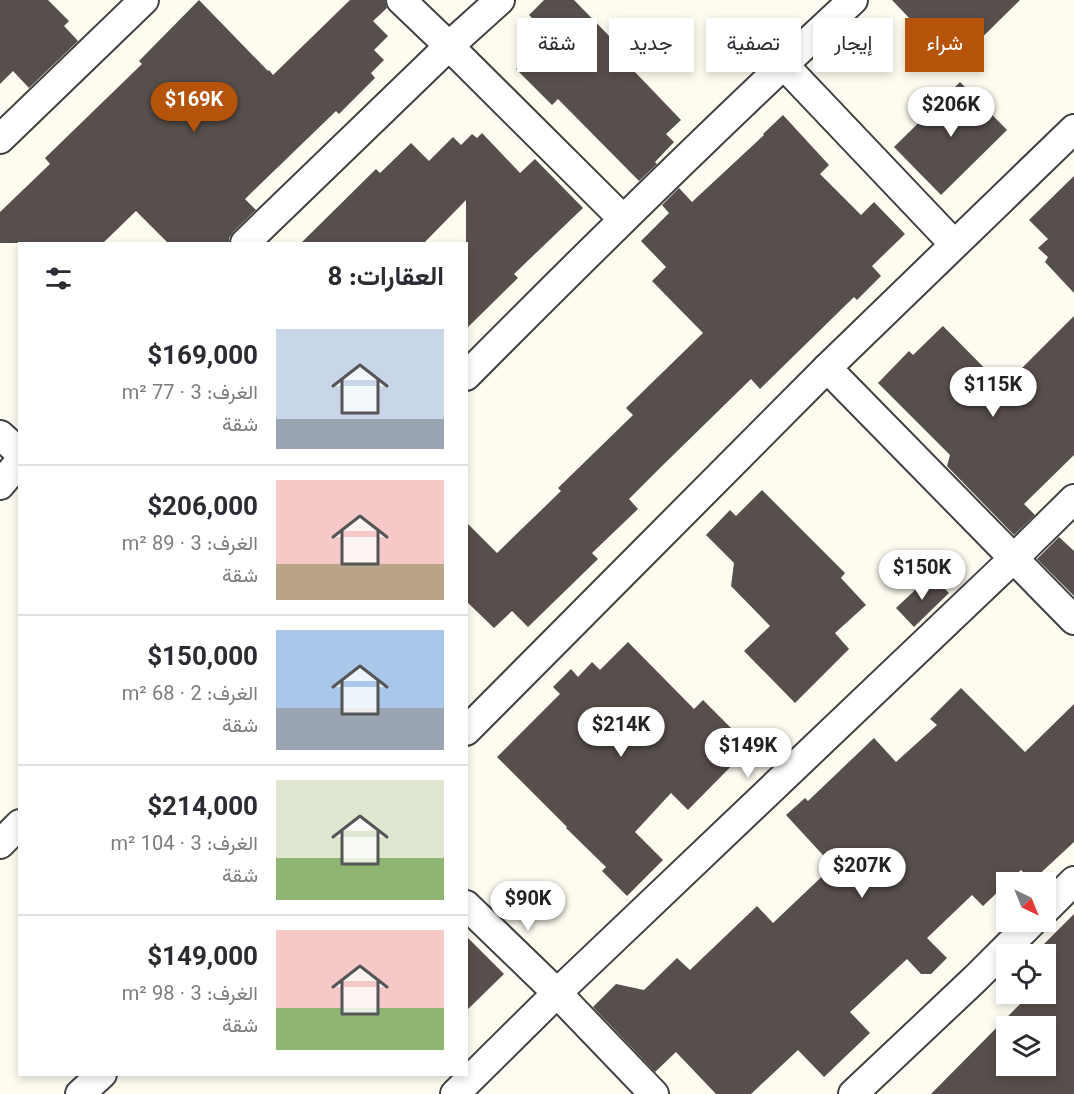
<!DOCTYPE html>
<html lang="ar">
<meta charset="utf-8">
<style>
body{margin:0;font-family:Georgia,Vazirmatn,serif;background:#f2f2f3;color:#2b2b33;direction:rtl;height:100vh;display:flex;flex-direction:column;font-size:22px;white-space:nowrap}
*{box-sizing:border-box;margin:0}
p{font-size:20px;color:#7c7c81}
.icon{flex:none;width:33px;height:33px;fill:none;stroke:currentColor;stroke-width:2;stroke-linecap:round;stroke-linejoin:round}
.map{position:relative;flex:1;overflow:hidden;direction:ltr}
.drawer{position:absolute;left:18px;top:242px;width:450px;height:834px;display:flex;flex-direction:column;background:#fff;border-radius:0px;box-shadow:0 3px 9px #0003;direction:rtl}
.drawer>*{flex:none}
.hud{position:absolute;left:486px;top:18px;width:498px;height:54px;direction:rtl;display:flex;gap:12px}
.needle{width:39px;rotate:137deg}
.controls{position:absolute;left:996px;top:872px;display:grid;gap:12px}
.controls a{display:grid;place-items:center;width:60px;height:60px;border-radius:0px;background:#fff;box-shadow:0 3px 9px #0003;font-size:30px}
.price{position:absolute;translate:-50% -51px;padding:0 14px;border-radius:21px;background:#fff;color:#222;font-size:20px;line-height:39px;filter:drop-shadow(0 2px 3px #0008)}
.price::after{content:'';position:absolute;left:50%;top:36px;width:18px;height:14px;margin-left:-9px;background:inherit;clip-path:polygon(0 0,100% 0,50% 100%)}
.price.active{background:#b45309;color:#fff}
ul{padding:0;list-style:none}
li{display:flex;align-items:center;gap:18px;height:150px;padding:0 24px}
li+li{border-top:2px solid #e1e1e2}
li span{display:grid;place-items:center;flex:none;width:168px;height:120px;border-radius:0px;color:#555}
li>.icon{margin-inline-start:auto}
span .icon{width:72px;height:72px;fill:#fffc;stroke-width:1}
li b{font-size:26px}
h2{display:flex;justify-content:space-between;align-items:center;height:72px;padding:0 24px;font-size:26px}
.tag{padding:0 21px;border-radius:0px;background:#fff;box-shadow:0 3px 9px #0003;font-size:21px;line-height:54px}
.tag.active{background:#b45309;color:#fff}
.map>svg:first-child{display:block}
.building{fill:#574f4b;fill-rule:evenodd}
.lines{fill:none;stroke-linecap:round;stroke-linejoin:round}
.minor-casing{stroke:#414141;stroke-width:32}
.minor{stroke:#fff;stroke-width:28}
</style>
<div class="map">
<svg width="1074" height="1094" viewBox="0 0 1074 1094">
<rect width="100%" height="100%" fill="#fefbf0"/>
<g class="building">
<path d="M0,0H48L69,21L64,26L78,41L29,88L13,71L0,84Z"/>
<path d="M199,0L268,71L269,70L273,75L350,0H385L387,8L373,21L388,36L374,50L384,60L371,73L375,78L339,114L336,111L245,199L256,210L234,231L229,238V243H168L136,211L103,243H0V212L50,164L45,158L142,64L139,61Z"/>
<path d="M544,0H574L616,43L611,47L681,120L666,134L674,142L655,162L657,164L639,181L558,99L552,105L516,69L532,53L522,42L539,25L529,15Z"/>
<path d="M892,0H1020L954,65Z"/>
<path d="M960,82L1007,130L941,195L894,147Z"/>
<path d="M783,115L829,165L820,174L861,215L874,202L905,234L872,266L881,276L857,300L854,297L760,389L751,379L662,466L629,499L638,509L592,553L598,559L528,627L512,611L494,628L466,601V522L497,553L561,491L558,488L633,415L626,408L703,333L652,281L666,267L641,241L669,213L662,205L679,188L692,202L764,135L763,134Z"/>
<path d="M482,133L520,173L535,159L583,208L514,274L518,278L466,329V200L424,243H301L376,169L380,173L411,143L429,161L453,137L461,145L472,134L477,138Z"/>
<path d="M1074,176V293L1045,262L1048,257L1038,248L1048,239L1029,220Z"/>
<path d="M1074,316V455L1024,504L1035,515L1014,535L947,466L950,455L878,383L909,351L913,355L943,326L1003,387Z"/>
<path d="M762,490L845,573L841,578L866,605L835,633L849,649L795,703L744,651L770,626L731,586L734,563L706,535L730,510L736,516Z"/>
<path d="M1059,537L1074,551V596L1037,559Z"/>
<path d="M931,575L949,593L914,627L896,608Z"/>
<path d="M628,642L694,709L703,700L750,747L688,810L671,793L635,832L663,860L627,896L602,871L606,867L566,828L567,827L497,757L560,694L553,687L571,669L578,677L592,662L600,670Z"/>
<path d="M961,688L1025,752L1074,704V842L1032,881L1021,870L983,906L972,895L927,938L947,958L931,974H921L907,959L850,1012L870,1033L824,1077L798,1050L751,1094H716L676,1052L655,1072L593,1007L616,984L644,990L677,958L690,970L757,906L773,923L833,866L786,815L805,798L808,801L874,738L896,762L937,725L930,719Z"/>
<path d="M1074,914V1094H931L1022,1002L1013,993H1046V954H1034ZM1006,1026H1046V1065H1006Z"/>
<path d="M466,936L504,974L466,1011Z"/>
</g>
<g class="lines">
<g class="minor-casing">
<g id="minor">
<path d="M401,0L449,46L623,219"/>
<path d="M783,64L954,244"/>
<path d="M0,139L144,0"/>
<path d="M245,243L449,46L500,0"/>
<path d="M827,368L1074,620"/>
<path d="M466,376C593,248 721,122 853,0"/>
<path d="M0,435L20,453"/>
<path d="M0,485L20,461"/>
<path d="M466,731L827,368L1074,129"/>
<path d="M0,844L20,824"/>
<path d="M466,905L557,993L654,1094"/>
<path d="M1046,909L1074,881"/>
<path d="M80,1094L102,1074"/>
<path d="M455,1094L557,993L1013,559L1074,499"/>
<path d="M853,1094L976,978L1033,921"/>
</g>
</g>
<use href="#minor" class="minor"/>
</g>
</svg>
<div class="controls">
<a><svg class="needle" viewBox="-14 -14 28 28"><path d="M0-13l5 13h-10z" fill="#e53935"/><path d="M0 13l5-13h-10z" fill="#7c7c81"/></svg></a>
<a><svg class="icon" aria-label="locate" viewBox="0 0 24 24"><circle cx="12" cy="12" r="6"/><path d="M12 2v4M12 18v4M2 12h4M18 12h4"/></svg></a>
<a><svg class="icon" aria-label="layers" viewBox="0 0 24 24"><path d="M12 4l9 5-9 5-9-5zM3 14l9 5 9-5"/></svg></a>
</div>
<b class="price active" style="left:194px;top:133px">$169K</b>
<b class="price" style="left:951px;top:138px">$206K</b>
<b class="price" style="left:993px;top:418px">$115K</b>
<b class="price" style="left:922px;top:601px">$150K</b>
<b class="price" style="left:621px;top:758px">$214K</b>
<b class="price" style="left:748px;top:779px">$149K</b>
<b class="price" style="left:862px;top:899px">$207K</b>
<b class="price" style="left:528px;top:932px">$90K</b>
<div class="hud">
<a class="tag active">شراء</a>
<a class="tag">إيجار</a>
<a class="tag">تصفية</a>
<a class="tag">جديد</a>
<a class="tag">شقة</a>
</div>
<section class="drawer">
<h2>العقارات: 8<svg class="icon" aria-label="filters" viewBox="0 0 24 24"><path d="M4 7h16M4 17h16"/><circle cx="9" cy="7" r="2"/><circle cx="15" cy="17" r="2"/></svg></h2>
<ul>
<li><span style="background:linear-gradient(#c9d6e8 75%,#9aa5b1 0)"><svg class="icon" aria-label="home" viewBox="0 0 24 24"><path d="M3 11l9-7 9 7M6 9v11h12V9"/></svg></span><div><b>$169,000</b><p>الغرف: 3 · 77 m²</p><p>شقة</p></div></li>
<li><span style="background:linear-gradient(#f6c9c9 70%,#b9a48a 0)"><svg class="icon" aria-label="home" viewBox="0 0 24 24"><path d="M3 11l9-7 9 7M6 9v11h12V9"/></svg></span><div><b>$206,000</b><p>الغرف: 3 · 89 m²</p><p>شقة</p></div></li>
<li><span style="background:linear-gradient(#a9c7e8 65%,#9aa5b1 0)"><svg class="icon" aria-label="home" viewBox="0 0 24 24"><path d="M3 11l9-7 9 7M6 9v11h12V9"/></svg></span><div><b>$150,000</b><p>الغرف: 2 · 68 m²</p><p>شقة</p></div></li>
<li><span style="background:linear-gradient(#dfe7d0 65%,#8fb573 0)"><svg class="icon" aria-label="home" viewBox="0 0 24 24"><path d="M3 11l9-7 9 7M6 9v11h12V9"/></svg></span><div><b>$214,000</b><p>الغرف: 3 · 104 m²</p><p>شقة</p></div></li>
<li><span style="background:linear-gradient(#f6c9c9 65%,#8fb573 0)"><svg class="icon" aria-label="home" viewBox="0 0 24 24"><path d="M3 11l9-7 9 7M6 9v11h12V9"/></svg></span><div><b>$149,000</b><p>الغرف: 3 · 98 m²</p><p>شقة</p></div></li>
</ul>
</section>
</div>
